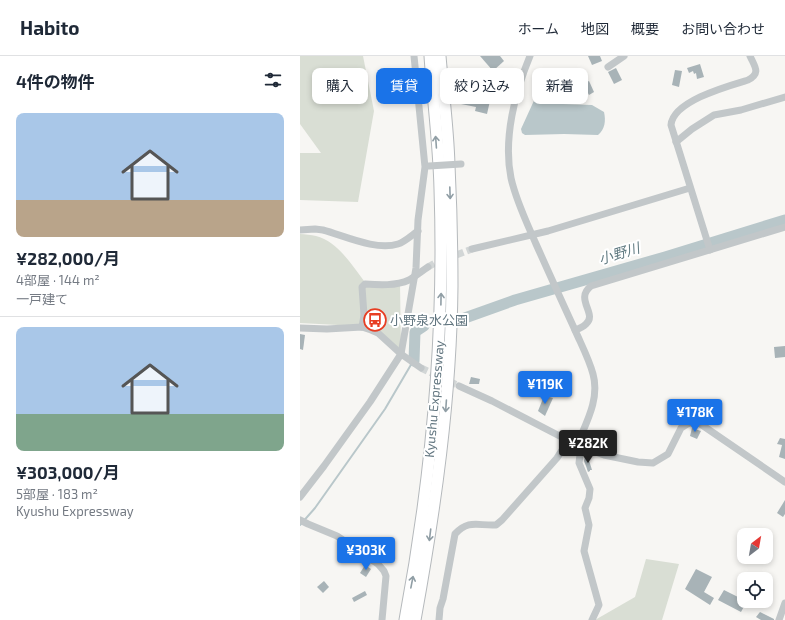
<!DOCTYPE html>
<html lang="ja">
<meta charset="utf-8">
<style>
body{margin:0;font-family:"Exo 2","Noto Sans JP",sans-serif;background:#f6f6f7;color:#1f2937;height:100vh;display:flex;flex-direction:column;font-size:15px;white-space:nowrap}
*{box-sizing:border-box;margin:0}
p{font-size:13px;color:#747a83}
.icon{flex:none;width:22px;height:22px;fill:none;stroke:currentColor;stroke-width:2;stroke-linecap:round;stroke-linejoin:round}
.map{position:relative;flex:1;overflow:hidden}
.panel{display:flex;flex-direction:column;background:#fff;width:300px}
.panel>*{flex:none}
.banner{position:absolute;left:12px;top:12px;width:380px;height:36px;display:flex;gap:8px}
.needle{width:26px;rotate:31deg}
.tools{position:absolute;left:437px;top:472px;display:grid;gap:8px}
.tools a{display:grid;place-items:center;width:36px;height:36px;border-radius:8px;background:#fff;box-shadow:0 2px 6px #0003;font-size:20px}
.price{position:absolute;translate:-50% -34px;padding:0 9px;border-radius:4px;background:#1a73e8;color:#fff;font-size:13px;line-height:26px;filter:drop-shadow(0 1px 2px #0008)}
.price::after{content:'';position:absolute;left:50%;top:24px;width:12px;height:9px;margin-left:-6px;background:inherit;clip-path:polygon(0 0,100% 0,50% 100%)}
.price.active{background:#222;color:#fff}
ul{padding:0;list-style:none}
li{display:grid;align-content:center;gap:8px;height:212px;padding:0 16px}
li+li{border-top:1px solid #e0e1e3}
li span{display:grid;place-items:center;height:124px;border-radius:8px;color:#555}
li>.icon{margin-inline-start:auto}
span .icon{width:72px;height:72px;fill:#fffc;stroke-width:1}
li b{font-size:17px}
h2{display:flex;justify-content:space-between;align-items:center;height:48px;padding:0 16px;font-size:17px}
.tag{padding:0 14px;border-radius:8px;background:#fff;box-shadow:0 2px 6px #0003;font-size:14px;line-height:36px}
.tag.active{background:#1a73e8;color:#fff}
header{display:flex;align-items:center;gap:24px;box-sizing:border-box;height:56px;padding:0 20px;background:#fff;border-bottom:1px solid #e0e1e3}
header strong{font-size:19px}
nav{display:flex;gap:22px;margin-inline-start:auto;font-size:14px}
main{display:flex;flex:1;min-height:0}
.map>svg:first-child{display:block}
.green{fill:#d9ded4}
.water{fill:#b9c7ca}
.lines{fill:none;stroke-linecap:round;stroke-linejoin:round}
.stream{stroke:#b9c7ca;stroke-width:2}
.river{stroke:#b9c7ca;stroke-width:11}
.building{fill:#a8b3b7}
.minor-tunnel{stroke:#d2d6d6;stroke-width:7;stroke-dasharray:7 3.5;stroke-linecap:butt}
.highway-casing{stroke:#b5b9bc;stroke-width:13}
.minor{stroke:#c2c7c9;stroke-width:7}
.highway{stroke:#fff;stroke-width:11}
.minor-bridge{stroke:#c2c7c9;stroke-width:7}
.oneway{stroke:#909ea5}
.labels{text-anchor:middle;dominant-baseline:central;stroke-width:4;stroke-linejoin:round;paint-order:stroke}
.poi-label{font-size:13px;fill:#61757f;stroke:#fff;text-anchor:start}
.street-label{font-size:13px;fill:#61757f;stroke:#fff}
.water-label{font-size:14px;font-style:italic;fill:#617b82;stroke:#fff}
</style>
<header>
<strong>Habito</strong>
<nav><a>ホーム</a><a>地図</a><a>概要</a><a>お問い合わせ</a></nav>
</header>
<main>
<section class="panel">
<h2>4件の物件<svg class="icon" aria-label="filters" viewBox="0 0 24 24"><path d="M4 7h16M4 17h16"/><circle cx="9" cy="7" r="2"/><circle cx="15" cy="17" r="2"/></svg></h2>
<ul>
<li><span style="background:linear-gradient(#a9c7e8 70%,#b9a48a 0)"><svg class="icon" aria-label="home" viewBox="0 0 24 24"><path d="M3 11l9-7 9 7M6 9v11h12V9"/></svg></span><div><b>¥282,000/月</b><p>4部屋 · 144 m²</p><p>一戸建て</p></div></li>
<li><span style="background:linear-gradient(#a9c7e8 70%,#7fa58c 0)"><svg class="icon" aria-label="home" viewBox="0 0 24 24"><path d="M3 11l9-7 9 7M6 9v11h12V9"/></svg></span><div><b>¥303,000/月</b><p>5部屋 · 183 m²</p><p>Kyushu Expressway</p></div></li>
</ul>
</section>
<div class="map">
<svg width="485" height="564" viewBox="0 0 485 564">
<rect width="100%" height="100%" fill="#f7f6f3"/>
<g class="green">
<path d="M0,0H63L74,55L58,146L0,144V97H21L0,68Z"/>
<path d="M0,178C5,178 11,179 16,180C37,185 52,209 64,225L100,227L101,295L77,273L38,269L0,267Z"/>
<path d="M346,503L379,508L362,564H295L335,541Z"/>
</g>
<path class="water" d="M243,36L252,40L263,48L292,49L304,56C306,65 305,73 298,79L264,78L225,79L222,77L221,73L237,38Z"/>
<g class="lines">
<path class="stream" d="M0,469L15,452L85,353L112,307"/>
<g class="river">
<path d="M162,263L215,244L365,201L485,164"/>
<path d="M114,305L115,276L124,270"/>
</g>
</g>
<g class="building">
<path d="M180,0H200L204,5L193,15Z"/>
<path d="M288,0H300L302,5L292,9Z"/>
<path d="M400,8L404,21L397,23L396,17L394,18L393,15L389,17L387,12Z"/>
<path d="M316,12L322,24L314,28L308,16Z"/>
<path d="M375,14L382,15L379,31L372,29Z"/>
<path d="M167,15L195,23L187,58L175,55L176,51L161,48Z"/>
<path d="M289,25L294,36L289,39L283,28Z"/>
<path d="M0,278L5,279L3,294L0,293Z"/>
<path d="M485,290V301L475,302L474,291Z"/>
<path d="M171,321L180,323L179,328H169Z"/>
<path d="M244,340L253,342L245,360L238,355Z"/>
<path d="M392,372L401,375L397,383L390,380Z"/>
<path d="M480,382L485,383V403L479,401L482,389L477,388Z"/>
<path d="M285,400L288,401L292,414H290V415L288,416L286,410L284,405Z"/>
<path d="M485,444V458L483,461L477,457Z"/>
<path d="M65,509L71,513L66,521L60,517Z"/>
<path d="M396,513L412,521L404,536L414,542L410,549L385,533Z"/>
<path d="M24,525L29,531L23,537L17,531Z"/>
<path d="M424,534L444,544V545H447L441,556L418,544Z"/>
<path d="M65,535L67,539L54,546L52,542Z"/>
<path d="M460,556L474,563V564H461L456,561Z"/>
</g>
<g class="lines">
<g class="minor-tunnel">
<path d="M128,211L135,207L172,193"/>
<path d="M121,312L159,330"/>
</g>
<g class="highway-casing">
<g id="highway">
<path d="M105,564C132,420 145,279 140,133C139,89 133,44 130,0"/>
<path d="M115,564C135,454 151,342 152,230C152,190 151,149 149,109C148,72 143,36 140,0"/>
</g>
</g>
<g class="minor">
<path d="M230,0C215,36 203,83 211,122C216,145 227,167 236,188C249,217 262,246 275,274"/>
<path d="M308,11L324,0"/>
<path d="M376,86L392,73L414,59L441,54L485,41"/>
<path d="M0,174L15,173L23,174C45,180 76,195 98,188C105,186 112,179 118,175"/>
<path d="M172,193L248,175L390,132"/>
<path d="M410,194L371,69C373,45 428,30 448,24C461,17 455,11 450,0"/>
<path d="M62,271L64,259L62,231L65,228C79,229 96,230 109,224C116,220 122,215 128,211"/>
<path d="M0,272L27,273L62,271L71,274L78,277L101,298L121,312"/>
<path d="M159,330L192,345L277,389L304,399L338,406L353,407L368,398L381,372L389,367H399L485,426"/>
<path d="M277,389C286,367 300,343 293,318C289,303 281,288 275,274C278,273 283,271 286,268C298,258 274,243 291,230L485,171"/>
<path d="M281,391L279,407L290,433L289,442L285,452L289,469L284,495L299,549L292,564"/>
<path d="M0,441L24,410L70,346L101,298L116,212L118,164L125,111L114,0"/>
<path d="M0,464L8,468L37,480L78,508L84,515L86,520L82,564"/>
<path d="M139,564L140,552L143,543L155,478C169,463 178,470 196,469L202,464L257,402L268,385"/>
<path d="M479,564L485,547"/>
</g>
<use href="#highway" class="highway"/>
<path class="minor-bridge" d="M129,110L161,108"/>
</g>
<defs><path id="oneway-shaft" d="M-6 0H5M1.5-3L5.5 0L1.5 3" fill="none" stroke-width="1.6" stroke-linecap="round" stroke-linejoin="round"/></defs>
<g class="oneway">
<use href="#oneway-shaft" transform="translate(136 86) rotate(-94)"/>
<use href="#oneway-shaft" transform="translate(150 137) rotate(88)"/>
<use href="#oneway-shaft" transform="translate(141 243) rotate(-89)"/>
<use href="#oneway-shaft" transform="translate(146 350) rotate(94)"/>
<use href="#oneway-shaft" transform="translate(130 479) rotate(97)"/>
<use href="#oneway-shaft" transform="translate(112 526) rotate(-79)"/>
</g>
<defs>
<g id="bus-ring" transform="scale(1.15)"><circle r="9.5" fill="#fff" stroke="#e73e23" stroke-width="1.5"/><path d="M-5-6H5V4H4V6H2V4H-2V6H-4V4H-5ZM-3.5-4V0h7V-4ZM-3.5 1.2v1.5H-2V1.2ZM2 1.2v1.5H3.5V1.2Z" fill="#e73e23"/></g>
</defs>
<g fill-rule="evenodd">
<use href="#bus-ring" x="75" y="264"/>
</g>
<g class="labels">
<g class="poi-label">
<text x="90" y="264">小野泉水公園</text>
</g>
<g class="street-label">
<text transform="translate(134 343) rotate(-85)">Kyushu Expressway</text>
</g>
<g class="water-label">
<text transform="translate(319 197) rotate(-17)">小野川</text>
</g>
</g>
</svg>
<div class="tools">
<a><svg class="needle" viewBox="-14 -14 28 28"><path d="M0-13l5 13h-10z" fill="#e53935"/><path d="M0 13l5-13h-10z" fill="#747a83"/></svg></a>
<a><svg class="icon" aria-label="locate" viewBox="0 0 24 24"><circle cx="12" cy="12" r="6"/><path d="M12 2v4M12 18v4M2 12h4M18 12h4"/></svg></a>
</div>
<b class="price" style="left:245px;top:349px">¥119K</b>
<b class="price" style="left:395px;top:377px">¥178K</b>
<b class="price active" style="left:288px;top:408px">¥282K</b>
<b class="price" style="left:66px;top:515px">¥303K</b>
<div class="banner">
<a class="tag">購入</a>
<a class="tag active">賃貸</a>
<a class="tag">絞り込み</a>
<a class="tag">新着</a>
</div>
</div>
</main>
